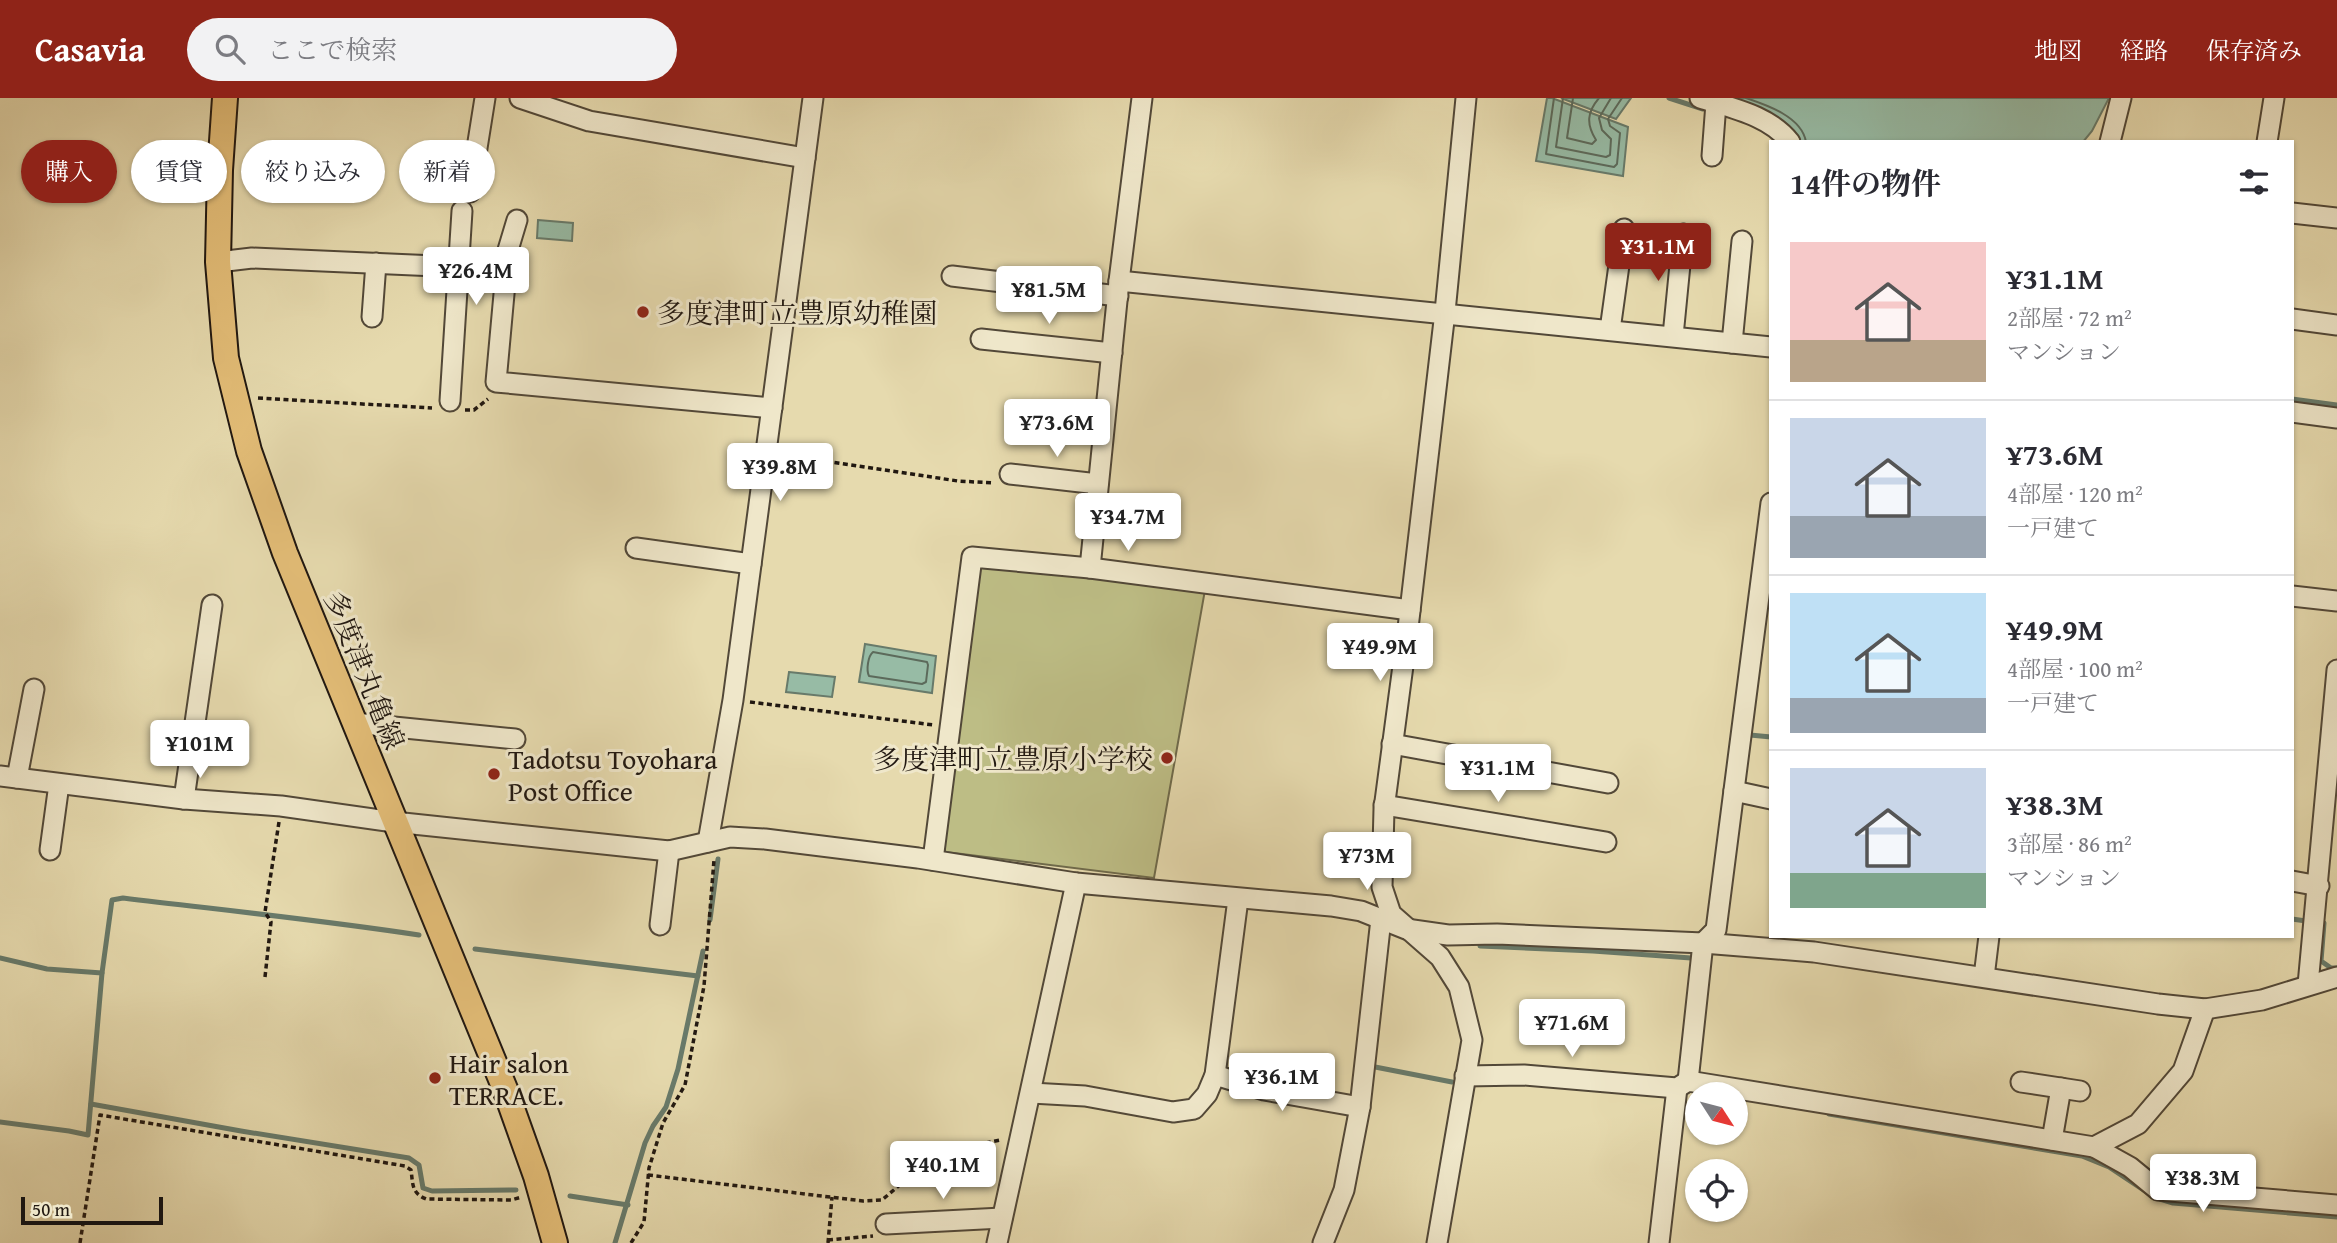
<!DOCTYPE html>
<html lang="ja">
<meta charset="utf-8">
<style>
body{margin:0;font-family:"Gentium Book Plus","Noto Serif JP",serif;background:#f2f2f3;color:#2b2b33;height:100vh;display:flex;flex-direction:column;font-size:26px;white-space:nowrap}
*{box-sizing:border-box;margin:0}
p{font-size:23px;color:#7c7c81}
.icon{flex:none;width:38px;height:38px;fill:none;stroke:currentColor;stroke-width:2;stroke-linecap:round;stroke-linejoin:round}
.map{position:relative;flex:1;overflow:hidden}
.panel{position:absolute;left:1769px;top:42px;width:525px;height:798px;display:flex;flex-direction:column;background:#fff;border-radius:0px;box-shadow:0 2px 5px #0004}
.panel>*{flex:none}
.top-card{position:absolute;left:21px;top:42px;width:665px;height:63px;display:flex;gap:14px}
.needle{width:46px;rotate:126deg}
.fabs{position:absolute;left:1685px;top:984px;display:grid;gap:14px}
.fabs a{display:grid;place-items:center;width:63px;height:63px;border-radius:50%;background:#fff;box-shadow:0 2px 5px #0004;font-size:35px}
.scale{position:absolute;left:21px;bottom:18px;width:142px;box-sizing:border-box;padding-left:7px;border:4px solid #211811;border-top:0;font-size:19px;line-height:24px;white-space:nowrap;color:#211811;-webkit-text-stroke:5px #efe7ca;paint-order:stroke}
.price{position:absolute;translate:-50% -60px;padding:0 16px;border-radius:7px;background:#fff;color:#222;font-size:23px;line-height:46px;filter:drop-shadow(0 2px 4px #0008)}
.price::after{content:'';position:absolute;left:50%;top:42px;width:21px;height:16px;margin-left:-10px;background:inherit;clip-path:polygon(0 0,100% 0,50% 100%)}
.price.active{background:#8f2418;color:#fff}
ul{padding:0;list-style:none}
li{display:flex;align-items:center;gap:21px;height:175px;padding:0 21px}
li+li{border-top:2px solid #e1e1e2}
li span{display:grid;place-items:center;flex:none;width:196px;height:140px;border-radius:0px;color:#555}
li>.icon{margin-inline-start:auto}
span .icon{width:84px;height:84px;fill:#fffc;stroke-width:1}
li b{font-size:30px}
h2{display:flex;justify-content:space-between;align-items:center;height:84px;padding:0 21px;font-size:30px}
.pill{padding:0 24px;border-radius:32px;background:#fff;box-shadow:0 2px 5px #0004;font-size:24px;line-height:63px}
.pill.active{background:#8f2418;color:#fff}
header{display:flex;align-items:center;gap:42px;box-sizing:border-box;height:98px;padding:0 35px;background:#8f2418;color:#fff}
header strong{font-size:33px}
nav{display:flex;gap:38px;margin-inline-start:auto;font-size:24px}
.search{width:490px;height:63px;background:#f2f2f3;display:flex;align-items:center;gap:18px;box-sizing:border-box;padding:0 24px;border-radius:38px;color:#7c7c81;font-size:26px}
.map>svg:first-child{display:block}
.green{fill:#bdbd85;stroke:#6f6a4b;stroke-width:2}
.water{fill:#97bba5;stroke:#687a6a;stroke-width:2}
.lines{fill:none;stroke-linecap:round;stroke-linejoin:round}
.shore{stroke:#5c6a5b;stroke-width:2}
.stream{stroke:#687a6a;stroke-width:5}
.minor-casing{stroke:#524838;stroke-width:23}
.major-casing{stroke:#211811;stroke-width:28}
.path{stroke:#211811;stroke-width:3.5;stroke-dasharray:5 3.5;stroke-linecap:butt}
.minor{stroke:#efe7ca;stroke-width:19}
.major{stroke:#e3bd77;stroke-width:24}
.poi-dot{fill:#8f2418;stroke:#efe7ca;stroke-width:2.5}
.labels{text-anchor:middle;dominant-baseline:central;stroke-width:6;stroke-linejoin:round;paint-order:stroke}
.poi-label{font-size:28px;fill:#211811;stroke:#efe7ca;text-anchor:start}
.street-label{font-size:28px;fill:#211811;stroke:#efe7ca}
</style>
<header>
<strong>Casavia</strong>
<div class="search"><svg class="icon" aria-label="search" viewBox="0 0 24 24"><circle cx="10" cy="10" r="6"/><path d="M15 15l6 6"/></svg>ここで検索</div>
<nav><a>地図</a><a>経路</a><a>保存済み</a></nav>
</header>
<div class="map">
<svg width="2337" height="1145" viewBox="0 0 2337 1145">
<rect width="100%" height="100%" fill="#e6daae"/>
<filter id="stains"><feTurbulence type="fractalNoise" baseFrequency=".00286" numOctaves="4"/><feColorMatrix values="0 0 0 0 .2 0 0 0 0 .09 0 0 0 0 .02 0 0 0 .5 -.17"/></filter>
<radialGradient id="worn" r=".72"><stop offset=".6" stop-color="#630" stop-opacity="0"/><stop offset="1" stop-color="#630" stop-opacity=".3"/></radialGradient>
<path class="green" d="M980,468L1205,492L1154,780L946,754L941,749Z"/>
<g class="water">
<path d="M1547,0H1552L1628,29L1623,78L1536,63Z"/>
<path d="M1561,0H1631L1616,21Z"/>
<path d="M1723,0H2109L2092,33L2083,44H1801L1795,36Z"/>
<path d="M538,122L573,125L572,143L537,140Z"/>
<path d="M865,546L936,558L932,595L859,584Z"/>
<path d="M789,574L835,579L832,599L786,594Z"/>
</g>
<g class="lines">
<g class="shore">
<path d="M1554,0L1546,56L1614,69L1617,66L1620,35L1610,28L1608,21L1622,0"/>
<path d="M1563,0L1556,49L1606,59L1610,57L1611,41L1602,32L1599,20L1611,0"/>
<path d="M1573,0L1567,40L1592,46L1596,42C1586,26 1587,14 1599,0"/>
<path d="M1746,0C1767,7 1802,19 1806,44"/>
<path d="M873,554L927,564L928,567L926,584L922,586L869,578C866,572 868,558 873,554Z"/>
</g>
<g class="stream">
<path d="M1669,0L1703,11"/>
<path d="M2292,301L2337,307"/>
<path d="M1750,637L1771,639"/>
<path d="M2292,821L2306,823"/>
<path d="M710,822L718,761"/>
<path d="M2324,825L2321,863L2331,870H2337"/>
<path d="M1480,848L1593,853L1691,860"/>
<path d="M475,851L698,878"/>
<path d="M0,860L47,871L102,875"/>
<path d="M1370,968L1452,984"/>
<path d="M91,1006L241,1033L409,1060L419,1067L423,1090L432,1093L516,1092"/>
<path d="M1829,1016L2082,1058L2109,1069L2151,1097"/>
<path d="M0,1024L69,1033L88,1037L102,875L112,802L123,800C222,812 321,822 419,837"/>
<path d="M570,1098L628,1107"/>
<path d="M2160,1101L2173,1105L2337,1119"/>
<path d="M615,1145L645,1045L653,1028L666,1009L678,971L703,853"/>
</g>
<g class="minor-casing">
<g id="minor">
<path d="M520,0L589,23L805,60"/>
<path d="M1142,0L1119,183L1090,470L1410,512"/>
<path d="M1700,0C1731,10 1769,17 1790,44"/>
<path d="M2110,44L2121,0"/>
<path d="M2267,44L2274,0"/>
<path d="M1712,58L1716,5"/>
<path d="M470,94L485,0"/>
<path d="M2292,115L2337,120"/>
<path d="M517,122L508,152L496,284L772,310"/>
<path d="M218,164L252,160L459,169"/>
<path d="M952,178L1118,198"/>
<path d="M1119,183L1771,249"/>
<path d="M372,219L376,165"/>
<path d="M2292,221L2337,227"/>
<path d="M1610,232L1624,131"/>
<path d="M1673,238L1683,136"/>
<path d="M981,241L1112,255"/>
<path d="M1732,245L1742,143"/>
<path d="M450,303L462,113"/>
<path d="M2292,314L2337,320"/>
<path d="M1010,376L1098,386"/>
<path d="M636,450L751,466"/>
<path d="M2292,498L2337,503"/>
<path d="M354,625L515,641"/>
<path d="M1392,646L1608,685"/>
<path d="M0,678L184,701L281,708L394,724L669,753L730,739L765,741L918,760L1076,785L1331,808L1361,813L1406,831L1448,837L1497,836L1703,845L1814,854L2158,906L2205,911L2262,902L2337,879"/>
<path d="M17,680L34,591"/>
<path d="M1734,693L1771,701"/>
<path d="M184,701L212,507"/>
<path d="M1384,707L1606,744"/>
<path d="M708,744L733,602L813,0"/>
<path d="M50,752L59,686"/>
<path d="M933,762L972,459L1090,470"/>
<path d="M2292,783L2319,788"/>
<path d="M660,827L669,753"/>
<path d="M1984,879L1989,838"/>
<path d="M2308,887L2337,572"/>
<path d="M1215,977L1264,992L1360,1009"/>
<path d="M1465,978L1524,977L1677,990L1688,983L2094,1049L2138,1026L2183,973L2205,911"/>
<path d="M1688,983L1703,845L1716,832L1771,405"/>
<path d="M2021,984L2080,993"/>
<path d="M1031,995L1085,998L1173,1014L1194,1011L1207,996L1215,977L1238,801"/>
<path d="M2052,1042L2061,990"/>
<path d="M2094,1049L2130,1069L2158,1092L2337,1107"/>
<path d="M886,1126L1002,1120"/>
<path d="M997,1145L1076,785"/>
<path d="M1323,1145L1344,1092L1360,1009L1381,821"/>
<path d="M1437,1145L1472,942L1459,889L1440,859L1391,816L1382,789L1384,711L1408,530L1445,214L1466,0"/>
<path d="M1659,1145L1677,990"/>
</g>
</g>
<g class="major-casing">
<path id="major" d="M225,0L220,72L218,164L226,260L249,353L285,455L505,991L536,1078L555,1145"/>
</g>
<g class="path">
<path d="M258,300L432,310"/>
<path d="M465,312H474L488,301"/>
<path d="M784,357L958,383L994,385"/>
<path d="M750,604L934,627"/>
<path d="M265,879L271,824L265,814L279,724"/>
<path d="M648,1077L863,1103L882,1102L921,1069L946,1053L1000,1042"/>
<path d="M828,1142L873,1138"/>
<path d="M80,1145L100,1017L405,1068L411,1072C413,1085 411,1095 426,1101L511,1102L522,1099"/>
<path d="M631,1145L644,1124L649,1070L663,1025L685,987L704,888L714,762"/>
<path d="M828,1145L832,1099"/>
</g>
<use href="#minor" class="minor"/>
<use href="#major" class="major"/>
</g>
<g class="poi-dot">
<circle cx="643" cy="214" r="7"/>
<circle cx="1167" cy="660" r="7"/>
<circle cx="494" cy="676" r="7"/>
<circle cx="435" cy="980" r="7"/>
</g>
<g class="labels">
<g class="poi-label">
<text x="657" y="214">多度津町立豊原幼稚園</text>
<text x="508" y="660">Tadotsu Toyohara<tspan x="508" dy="32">Post Office</tspan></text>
<text x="1153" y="660" text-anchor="end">多度津町立豊原小学校</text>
<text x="449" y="964">Hair salon<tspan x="449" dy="32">TERRACE.</tspan></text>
</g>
<g class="street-label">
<text transform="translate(365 572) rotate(68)">多度津丸亀線</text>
</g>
</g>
<rect width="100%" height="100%" filter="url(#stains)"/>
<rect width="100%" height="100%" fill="url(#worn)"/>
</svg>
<div class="fabs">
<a><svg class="needle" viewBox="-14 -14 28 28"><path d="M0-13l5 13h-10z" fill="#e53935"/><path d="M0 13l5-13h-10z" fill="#7c7c81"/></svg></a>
<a><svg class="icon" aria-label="locate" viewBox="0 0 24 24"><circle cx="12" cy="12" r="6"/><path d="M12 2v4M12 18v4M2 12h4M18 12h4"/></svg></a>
</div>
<div class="scale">50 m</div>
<b class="price active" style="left:1658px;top:185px">¥31.1M</b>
<b class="price" style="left:476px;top:209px">¥26.4M</b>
<b class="price" style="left:1049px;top:228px">¥81.5M</b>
<b class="price" style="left:1057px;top:361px">¥73.6M</b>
<b class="price" style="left:780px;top:405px">¥39.8M</b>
<b class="price" style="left:1128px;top:455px">¥34.7M</b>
<b class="price" style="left:1380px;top:585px">¥49.9M</b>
<b class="price" style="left:200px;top:682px">¥101M</b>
<b class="price" style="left:1498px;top:706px">¥31.1M</b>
<b class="price" style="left:1367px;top:794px">¥73M</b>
<b class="price" style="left:1572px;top:961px">¥71.6M</b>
<b class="price" style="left:1282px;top:1015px">¥36.1M</b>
<b class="price" style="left:943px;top:1103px">¥40.1M</b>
<b class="price" style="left:2203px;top:1116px">¥38.3M</b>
<div class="top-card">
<a class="pill active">購入</a>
<a class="pill">賃貸</a>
<a class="pill">絞り込み</a>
<a class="pill">新着</a>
</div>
<section class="panel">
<h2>14件の物件<svg class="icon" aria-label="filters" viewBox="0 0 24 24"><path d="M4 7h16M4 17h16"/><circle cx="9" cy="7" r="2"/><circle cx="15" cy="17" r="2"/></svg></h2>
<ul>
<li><span style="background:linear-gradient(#f6c9c9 70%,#b9a48a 0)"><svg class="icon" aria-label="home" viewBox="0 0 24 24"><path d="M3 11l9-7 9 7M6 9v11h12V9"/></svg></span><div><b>¥31.1M</b><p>2部屋 · 72 m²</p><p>マンション</p></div></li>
<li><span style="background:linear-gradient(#c9d6e8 70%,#9aa5b1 0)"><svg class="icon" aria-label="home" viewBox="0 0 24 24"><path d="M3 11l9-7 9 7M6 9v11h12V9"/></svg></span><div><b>¥73.6M</b><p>4部屋 · 120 m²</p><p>一戸建て</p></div></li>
<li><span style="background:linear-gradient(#bfe0f5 75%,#9aa5b1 0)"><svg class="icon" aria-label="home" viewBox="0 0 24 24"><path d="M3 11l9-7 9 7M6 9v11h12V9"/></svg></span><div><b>¥49.9M</b><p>4部屋 · 100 m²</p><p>一戸建て</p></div></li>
<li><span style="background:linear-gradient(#c9d6e8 75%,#7fa58c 0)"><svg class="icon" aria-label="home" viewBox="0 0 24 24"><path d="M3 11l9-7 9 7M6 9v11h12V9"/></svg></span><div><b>¥38.3M</b><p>3部屋 · 86 m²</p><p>マンション</p></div></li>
</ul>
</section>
</div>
